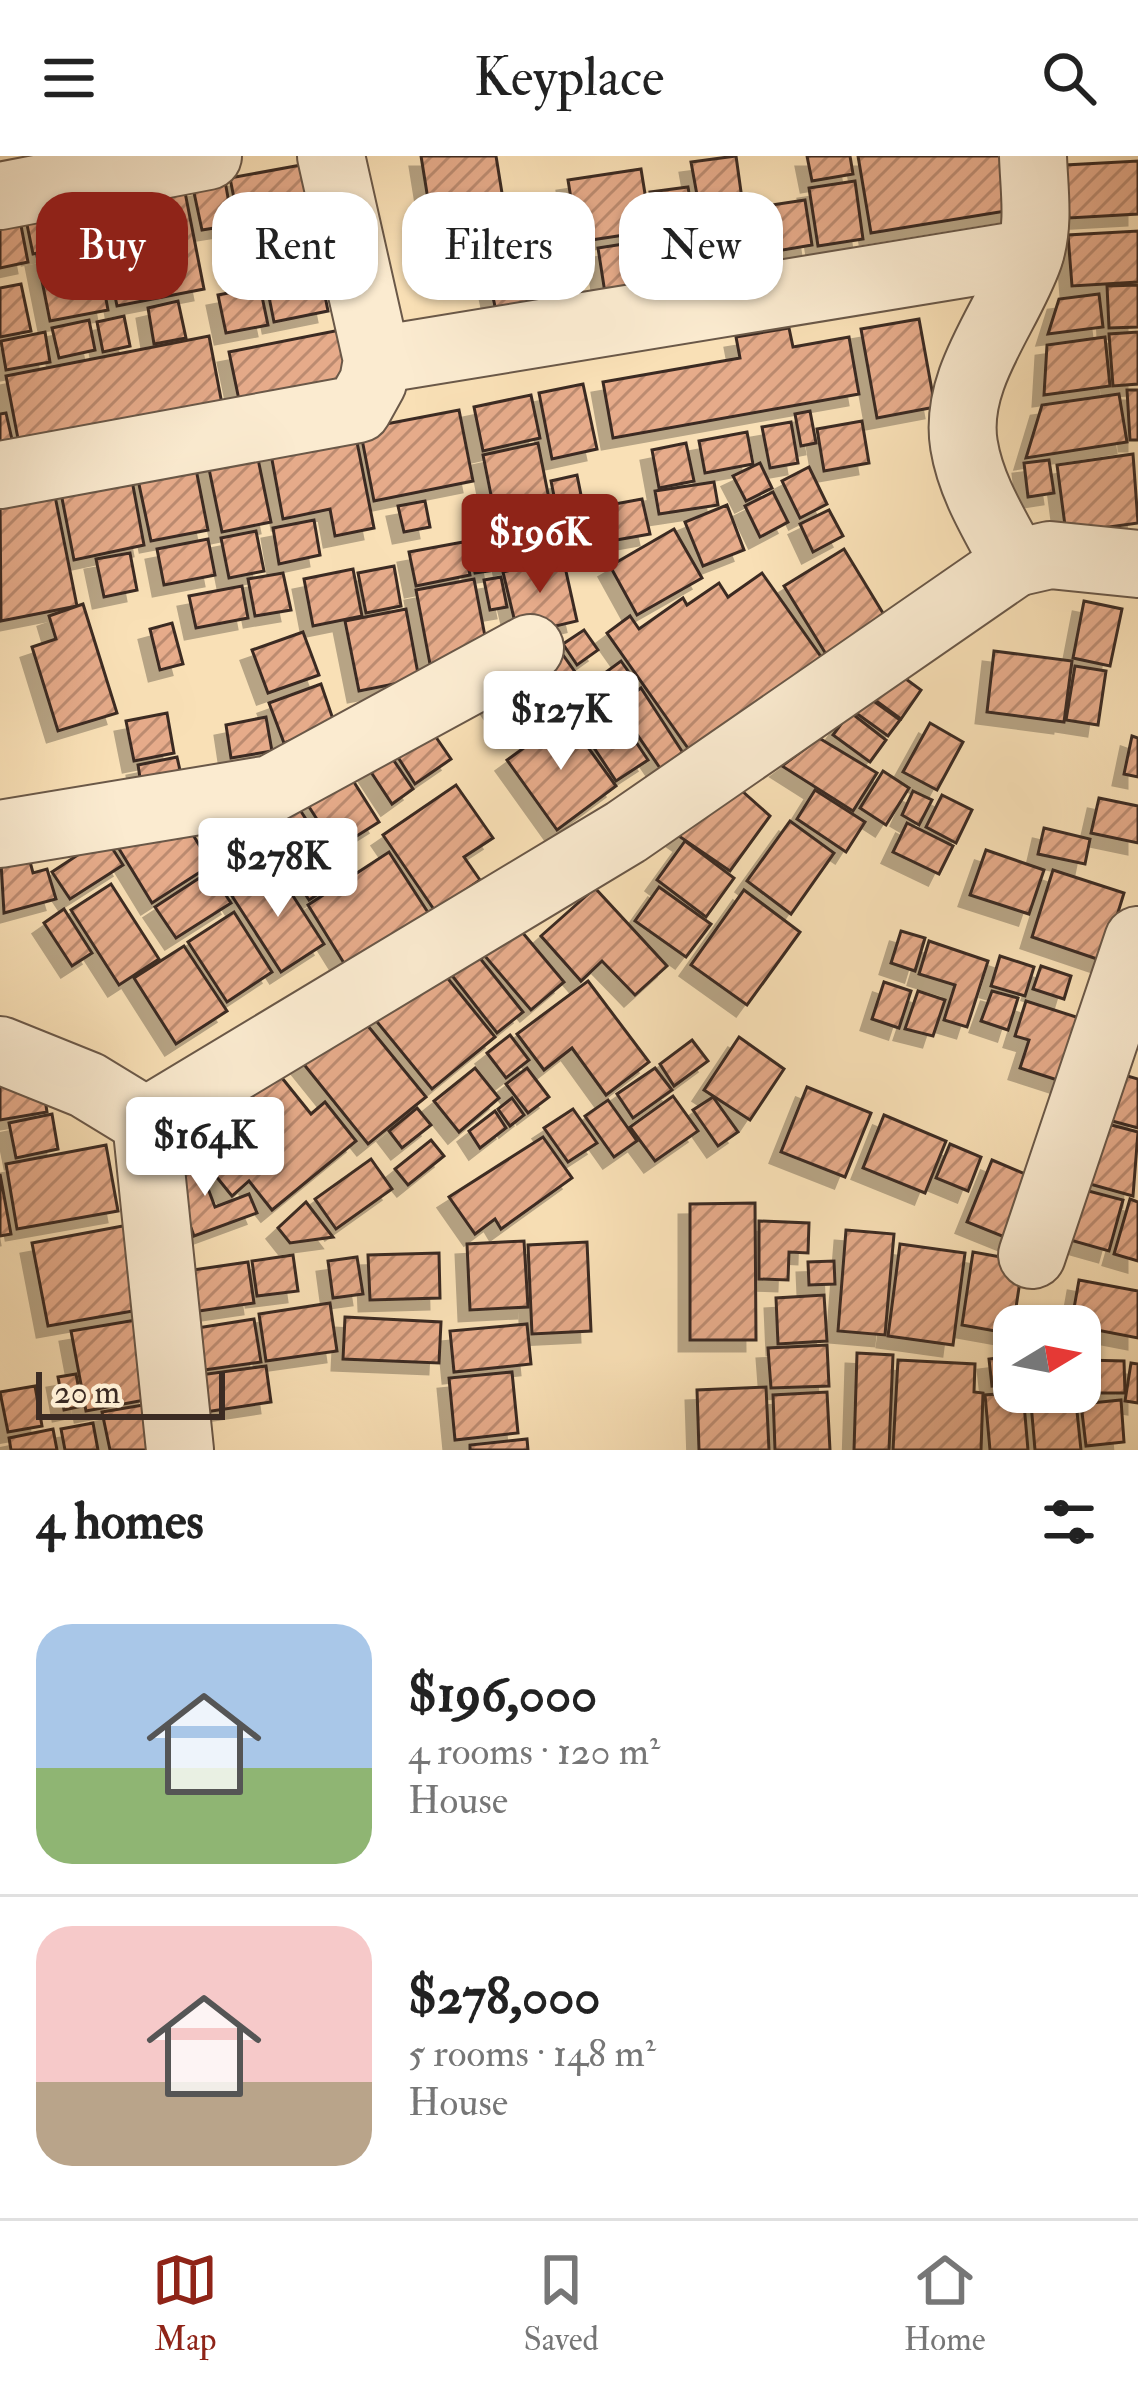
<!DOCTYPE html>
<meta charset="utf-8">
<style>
body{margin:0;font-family:"IM FELL Double Pica",serif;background:#f6f6f6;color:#222;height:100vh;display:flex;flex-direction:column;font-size:45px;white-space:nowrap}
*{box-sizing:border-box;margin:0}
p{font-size:39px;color:#767676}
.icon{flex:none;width:66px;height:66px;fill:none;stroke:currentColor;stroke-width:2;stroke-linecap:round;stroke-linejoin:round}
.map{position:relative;height:1294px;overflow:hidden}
.panel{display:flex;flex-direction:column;background:#fff;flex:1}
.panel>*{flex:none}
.hud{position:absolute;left:36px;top:36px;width:1068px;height:108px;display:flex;gap:24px}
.needle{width:78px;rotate:80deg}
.buttons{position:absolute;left:993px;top:1149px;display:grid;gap:24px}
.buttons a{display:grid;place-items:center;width:108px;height:108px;border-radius:24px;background:#fff;box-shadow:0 3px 9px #0004;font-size:60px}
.scale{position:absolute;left:36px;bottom:30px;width:189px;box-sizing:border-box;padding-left:12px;border:6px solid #3b2b23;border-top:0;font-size:33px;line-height:42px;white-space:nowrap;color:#3b2b23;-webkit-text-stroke:9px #fbebd0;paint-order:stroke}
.price{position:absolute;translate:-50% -102px;padding:0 27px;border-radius:12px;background:#fff;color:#222;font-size:39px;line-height:78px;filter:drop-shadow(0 3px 6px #0008)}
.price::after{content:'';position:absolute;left:50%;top:72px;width:36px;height:27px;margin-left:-18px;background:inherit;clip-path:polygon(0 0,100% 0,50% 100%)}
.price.active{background:#8f2418;color:#fff}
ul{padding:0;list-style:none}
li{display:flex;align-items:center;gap:36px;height:300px;padding:0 36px}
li+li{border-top:3px solid #e0e0e0}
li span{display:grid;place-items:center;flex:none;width:336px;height:240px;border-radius:36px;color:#555}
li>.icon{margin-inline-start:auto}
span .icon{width:144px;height:144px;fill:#fffc;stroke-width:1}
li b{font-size:51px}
h2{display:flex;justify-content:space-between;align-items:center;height:144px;padding:0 36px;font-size:51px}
.pill{padding:0 42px;border-radius:36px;background:#fff;box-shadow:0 3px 9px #0004;font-size:42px;line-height:108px}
.pill.active{background:#8f2418;color:#fff}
header{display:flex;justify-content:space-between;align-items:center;height:156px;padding:0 36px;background:#fff;font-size:54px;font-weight:600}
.dock{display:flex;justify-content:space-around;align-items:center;height:168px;border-top:3px solid #e0e0e0;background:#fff;font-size:33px;color:#767676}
.dock a{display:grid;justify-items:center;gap:6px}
.dock .active{color:#8f2418}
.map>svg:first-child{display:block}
.building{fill:url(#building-hatch);stroke:#3b2b23;stroke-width:3;filter:url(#shadow)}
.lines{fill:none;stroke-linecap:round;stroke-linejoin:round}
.minor-casing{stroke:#6a5848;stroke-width:70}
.minor{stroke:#fbebd0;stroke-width:66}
</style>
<header><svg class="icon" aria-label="menu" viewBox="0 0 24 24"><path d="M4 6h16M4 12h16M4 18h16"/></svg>Keyplace<svg class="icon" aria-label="search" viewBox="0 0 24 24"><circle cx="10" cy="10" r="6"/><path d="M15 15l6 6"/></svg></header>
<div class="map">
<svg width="1138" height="1294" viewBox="0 0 1138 1294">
<defs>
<pattern id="building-hatch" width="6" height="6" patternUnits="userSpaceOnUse" patternTransform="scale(3)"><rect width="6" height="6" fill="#e6ab8a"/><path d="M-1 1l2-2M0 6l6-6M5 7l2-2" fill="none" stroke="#bc8b70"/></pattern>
<filter id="shadow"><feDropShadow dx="-11" dy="11" stdDeviation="0" flood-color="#0004"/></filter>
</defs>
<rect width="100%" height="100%" fill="#f9e0b6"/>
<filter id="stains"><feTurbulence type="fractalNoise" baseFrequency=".00167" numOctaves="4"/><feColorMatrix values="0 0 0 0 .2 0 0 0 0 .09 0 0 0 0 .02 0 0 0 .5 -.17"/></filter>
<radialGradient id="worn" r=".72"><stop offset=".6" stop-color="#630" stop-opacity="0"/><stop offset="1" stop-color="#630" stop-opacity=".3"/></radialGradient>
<g class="building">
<path d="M421,0H496L507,68L434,81Z"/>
<path d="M736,0L742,43L699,50L691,6Z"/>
<path d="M807,0H850L853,18L812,25Z"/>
<path d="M858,0H1016L1024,52L871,77Z"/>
<path d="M1138,5V58L1069,62L1066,9Z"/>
<path d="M301,9L310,53L239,68L230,22Z"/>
<path d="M641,13L651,75L578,86L568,24Z"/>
<path d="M225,25L233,69L202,74L193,32Z"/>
<path d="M855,25L863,83L818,90L809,32Z"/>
<path d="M183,26L204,133L117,150L96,44Z"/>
<path d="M688,31L703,120L665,127L650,36Z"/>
<path d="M92,41L100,84L33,98L24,54Z"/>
<path d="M805,44L812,89L759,98L752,52Z"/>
<path d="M18,54L28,106L0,112V58Z"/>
<path d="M309,59L320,111L248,126L237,72Z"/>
<path d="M1138,75V126L1072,130L1068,79Z"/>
<path d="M736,79L741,111L707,116L702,85Z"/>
<path d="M649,84L656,129L605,137L598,92Z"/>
<path d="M96,89L108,154L50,165L37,100Z"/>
<path d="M546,96L555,143L496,155L486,109Z"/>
<path d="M320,115L328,155L274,166L266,126Z"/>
<path d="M21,128L31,175L0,181V132Z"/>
<path d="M1138,129V171L1109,172L1107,130Z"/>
<path d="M260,131L268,169L226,177L218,139Z"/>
<path d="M1099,138L1103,171L1048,178L1059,143Z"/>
<path d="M178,145L186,182L154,188L148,152Z"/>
<path d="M124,160L130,190L103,196L97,166Z"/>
<path d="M919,163L935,251L877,262L861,173Z"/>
<path d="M89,164L95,194L59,202L52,172Z"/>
<path d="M789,172L793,191L849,181L859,238L613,282L603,226L740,202L736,181Z"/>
<path d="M340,174L354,240L243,263L229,196Z"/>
<path d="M45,176L50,206L6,214L1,185Z"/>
<path d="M1138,176V228L1113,230L1109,178Z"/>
<path d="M209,180L222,248L19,288L6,220Z"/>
<path d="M1105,181L1110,230L1044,239L1047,189Z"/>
<path d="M583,228L597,293L552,303L539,237Z"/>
<path d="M1127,234H1138V284H1130Z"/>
<path d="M1119,238L1127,286L1026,302L1042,249Z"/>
<path d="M531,239L540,282L483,295L474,251Z"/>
<path d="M459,254L473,325L374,345L360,273Z"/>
<path d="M810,255L816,287L801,290L795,258Z"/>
<path d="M6,257L13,288L0,290V258Z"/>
<path d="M862,265L869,307L824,315L817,273Z"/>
<path d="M791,266L798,307L770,312L762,271Z"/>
<path d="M355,276L374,372L335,380L330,353L283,363L270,293Z"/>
<path d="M747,276L753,308L705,317L699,285Z"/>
<path d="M538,287L551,353L496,364L483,299Z"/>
<path d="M686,287L694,325L659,332L652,294Z"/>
<path d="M257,298L271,366L222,376L208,308Z"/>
<path d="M1133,298L1138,367L1066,377L1057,309Z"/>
<path d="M1049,304L1054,337L1028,341L1024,307Z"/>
<path d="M760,307L772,332L746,345L733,320Z"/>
<path d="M195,308L208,374L151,385L137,319Z"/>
<path d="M809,311L827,348L800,362L782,325Z"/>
<path d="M131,319L144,389L74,404L60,332Z"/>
<path d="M577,319L584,354L558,360L551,325Z"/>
<path d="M714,326L718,349L659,358L655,335Z"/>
<path d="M53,330L77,450L1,465L0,341Z"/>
<path d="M773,336L788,366L760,381L745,350Z"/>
<path d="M642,343L650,378L594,388L588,353Z"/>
<path d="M425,345L430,371L404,376L398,350Z"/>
<path d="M727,349L744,394L703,410L685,366Z"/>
<path d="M829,354L843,380L813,396L800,368Z"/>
<path d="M553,363L560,396L505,408L498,374Z"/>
<path d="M314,364L320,399L279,408L273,372Z"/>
<path d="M674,373L702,422L637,459L610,410Z"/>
<path d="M256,375L264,415L229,422L221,382Z"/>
<path d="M488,380L495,414L475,417L468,385Z"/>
<path d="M208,383L215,419L164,429L157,393Z"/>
<path d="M463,386L470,419L416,430L409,396Z"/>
<path d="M844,393L889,467L829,503L784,430Z"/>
<path d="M130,397L137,434L104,441L96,403Z"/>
<path d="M563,402L577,465L518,479L503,416Z"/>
<path d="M394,410L401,450L366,457L358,417Z"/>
<path d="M353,413L362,460L313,470L304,423Z"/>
<path d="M283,417L291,454L255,460L248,423Z"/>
<path d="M762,417L824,505L692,598L607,477L630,460L639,473L683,442L687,449L719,427L728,441Z"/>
<path d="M501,421L507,451L490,454L484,424Z"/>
<path d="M474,423L488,496L430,508L416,434Z"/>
<path d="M242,430L248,462L196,472L189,440Z"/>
<path d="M1084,445L1122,453L1110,510L1073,502Z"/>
<path d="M83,448L117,557L58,575L32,491L56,483L49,460Z"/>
<path d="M406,453L419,523L359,535L345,465Z"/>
<path d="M172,467L183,508L160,514L150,473Z"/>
<path d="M584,474L598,494L577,509L563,488Z"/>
<path d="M303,476L319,519L268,537L252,494Z"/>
<path d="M556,489L580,523L556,540L533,505Z"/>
<path d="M994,495L1072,505L1064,566L987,556Z"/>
<path d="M621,505L635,525L616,539L602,519Z"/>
<path d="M527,506L554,543L512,575L485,537Z"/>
<path d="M1075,510L1106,515L1098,569L1066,564Z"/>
<path d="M895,515L921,534L901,563L875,544Z"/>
<path d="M321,528L335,569L284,587L269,547Z"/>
<path d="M600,532L648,604L616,625L569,554Z"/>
<path d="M641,532L685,600L662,615L617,549Z"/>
<path d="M868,541L900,564L888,580L856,557Z"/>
<path d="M850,556L886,584L870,606L833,579Z"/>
<path d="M167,557L174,597L134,605L126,565Z"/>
<path d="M266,561L272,595L231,602L226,569Z"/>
<path d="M566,561L616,630L557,674L507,604Z"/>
<path d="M930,567L963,586L937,634L903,616Z"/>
<path d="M429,571L451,603L415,628L394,595Z"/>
<path d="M1132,580L1138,582V621L1124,618Z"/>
<path d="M819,582L877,617L853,655L782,610Z"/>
<path d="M384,590L413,633L392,648L363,604Z"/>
<path d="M177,601L184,632L143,641L138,609Z"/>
<path d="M347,615L379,666L336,693L304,643Z"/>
<path d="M883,615L909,632L886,669L860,652Z"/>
<path d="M732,626L770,660L730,715L670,674Z"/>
<path d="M456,629L493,682L464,701L480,724L435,755L383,679Z"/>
<path d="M286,632L318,682L291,699L259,650Z"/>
<path d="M815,634L865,666L846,696L797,663Z"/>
<path d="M913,635L932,644L919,669L902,659Z"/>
<path d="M942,639L972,654L956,687L926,671Z"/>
<path d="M1099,642L1138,650V687L1091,677Z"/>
<path d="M183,662L211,709L152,747L110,678Z"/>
<path d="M790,665L834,697L791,758L747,725Z"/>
<path d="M907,667L953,690L939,718L893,696Z"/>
<path d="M1044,672L1090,683L1085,708L1038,698Z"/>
<path d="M263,676L279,700L244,723L228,699Z"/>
<path d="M105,681L123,709L70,743L52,716Z"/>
<path d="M24,683L33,717L47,713L56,743L4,757L0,690Z"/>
<path d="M685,685L734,722L706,761L657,724Z"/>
<path d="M321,687L343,722L309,744L287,710Z"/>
<path d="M986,694L1044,714L1029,758L970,739Z"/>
<path d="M389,696L429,758L347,812L308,749Z"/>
<path d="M275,712L324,788L281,816L232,740Z"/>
<path d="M1053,714L1124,737L1103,805L1032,781Z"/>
<path d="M210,715L231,747L176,782L155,751Z"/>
<path d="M111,728L159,803L119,829L71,754Z"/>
<path d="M659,731L711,768L686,801L635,765Z"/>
<path d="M595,732L667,810L635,839L602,805L581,825L541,780Z"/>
<path d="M744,734L800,776L747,849L691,809Z"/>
<path d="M64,753L92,797L72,810L44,767Z"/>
<path d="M234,756L272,816L227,846L188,786Z"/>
<path d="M517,770L564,826L531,854L484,799Z"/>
<path d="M901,775L925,782L915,815L891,807Z"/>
<path d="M929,785L988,805L967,871L944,864L955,829L919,818Z"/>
<path d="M184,790L227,855L176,888L134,822Z"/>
<path d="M475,796L523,856L497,877L450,817Z"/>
<path d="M1000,800L1034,811L1025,840L991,830Z"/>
<path d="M437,809L495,881L432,933L373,861Z"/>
<path d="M1041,810L1071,820L1064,843L1033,833Z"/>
<path d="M588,825L649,906L606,939L572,892L544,914L517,878Z"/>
<path d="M884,826L911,835L899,872L872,863Z"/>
<path d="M918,835L945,844L933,880L905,873Z"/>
<path d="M992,835L1018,842L1008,874L981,865Z"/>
<path d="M1026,845L1095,867L1076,930L1020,912L1029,884L1015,880Z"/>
<path d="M359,859L426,941L368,988L302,906Z"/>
<path d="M510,879L529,904L506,922L487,897Z"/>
<path d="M739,881L784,913L750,964L704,934Z"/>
<path d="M692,884L708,905L674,930L660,908Z"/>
<path d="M270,907L311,958L325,946L356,985L272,1054L249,1025L232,1040L194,993L232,963L220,948Z"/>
<path d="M475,912L499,942L459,976L434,945Z"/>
<path d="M527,912L549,941L528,957L506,928Z"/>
<path d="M655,912L672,934L633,962L617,938Z"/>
<path d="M1114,916L1138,923V972L1101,962Z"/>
<path d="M0,928L44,937L47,956L0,964Z"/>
<path d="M807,931L871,957L845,1021L781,996Z"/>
<path d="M673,940L698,975L655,1005L630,971Z"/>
<path d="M713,941L738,976L718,990L693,954Z"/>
<path d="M512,942L524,959L510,970L498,953Z"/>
<path d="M608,944L637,985L614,1001L585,960Z"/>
<path d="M417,952L431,969L402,992L389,975Z"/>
<path d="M573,953L597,987L568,1006L544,972Z"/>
<path d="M495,955L506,972L480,992L469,975Z"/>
<path d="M52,958L58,993L16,1002L9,967Z"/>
<path d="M884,959L946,985L925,1037L863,1012Z"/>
<path d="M1096,965L1138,976L1133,1040L1079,1025Z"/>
<path d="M543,981L572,1022L501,1073L495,1063L475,1078L449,1041Z"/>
<path d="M431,984L444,1000L408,1029L395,1013Z"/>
<path d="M950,988L981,1001L968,1035L936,1022Z"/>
<path d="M106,989L118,1055L17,1073L6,1008Z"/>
<path d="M195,998L215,1051L249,1038L257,1057L194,1080L168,1008Z"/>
<path d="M371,1003L392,1033L336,1073L315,1043Z"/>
<path d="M992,1004L1037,1023L1012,1084L967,1066Z"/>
<path d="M0,1018L11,1078L0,1080Z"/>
<path d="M1077,1032L1123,1044L1109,1095L1063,1082Z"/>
<path d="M1130,1043L1138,1046V1105L1114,1098Z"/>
<path d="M306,1046L333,1081L290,1087L278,1072Z"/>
<path d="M755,1047L756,1184H690V1048Z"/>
<path d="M759,1065L809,1067L808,1097L789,1096L788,1124L759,1123Z"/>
<path d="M128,1069L144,1153L48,1170L32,1087Z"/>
<path d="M846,1074L894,1078L885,1179L838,1175Z"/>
<path d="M524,1085L528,1151L470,1154L467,1088Z"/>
<path d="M587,1086L591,1175L532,1178L528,1089Z"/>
<path d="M900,1088L965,1097L953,1189L888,1180Z"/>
<path d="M973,1096L1023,1105L1012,1178L962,1169Z"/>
<path d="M439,1097L440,1142L370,1144L368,1099Z"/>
<path d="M293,1099L298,1135L257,1140L252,1105Z"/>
<path d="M357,1101L363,1138L333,1142L328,1105Z"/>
<path d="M834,1105L835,1128L809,1129L808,1106Z"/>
<path d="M248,1106L254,1147L192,1156L186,1115Z"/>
<path d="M1079,1124L1138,1135V1182L1071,1169Z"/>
<path d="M824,1139L827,1185L778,1188L776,1142Z"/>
<path d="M330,1147L337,1195L266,1205L259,1158Z"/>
<path d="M345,1161L441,1166L439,1207L343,1203Z"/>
<path d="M254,1163L261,1206L197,1215L191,1173Z"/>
<path d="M136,1164L150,1243L86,1255L71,1175Z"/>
<path d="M527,1168L531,1208L454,1216L450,1175Z"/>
<path d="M827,1189L829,1230L771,1232L768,1192Z"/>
<path d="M857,1197L893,1199L889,1294H854Z"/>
<path d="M1014,1200V1228L992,1230L989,1203Z"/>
<path d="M898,1204L975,1208L974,1236L983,1237L981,1294H893Z"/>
<path d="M1084,1204L1124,1205L1125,1237H1084Z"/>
<path d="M1131,1207L1138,1208V1247L1125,1245Z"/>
<path d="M266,1210L271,1246L205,1256L200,1219Z"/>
<path d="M512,1216L518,1277L455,1284L449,1222Z"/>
<path d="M76,1218L82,1250L64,1254L58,1221Z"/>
<path d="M35,1230L42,1270L8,1276L0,1236Z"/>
<path d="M766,1231L769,1294H699L697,1234Z"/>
<path d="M827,1236L830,1294H775L773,1239Z"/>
<path d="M1023,1236L1028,1294H990L985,1239Z"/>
<path d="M1030,1236H1075L1081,1294H1035Z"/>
<path d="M1121,1244L1124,1286L1086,1290L1081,1248Z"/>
<path d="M149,1248L157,1294H110L102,1256Z"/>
<path d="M93,1267L98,1294H65L61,1273Z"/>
<path d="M53,1273L57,1294H11L9,1282Z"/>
<path d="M527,1283L528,1294H470V1289Z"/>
</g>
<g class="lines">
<g class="minor-casing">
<g id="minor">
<path d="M1033,0C1034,32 1040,69 1029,101C1008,161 953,222 964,289C971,332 995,369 1015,407L1050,399L1138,408"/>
<path d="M0,40L208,0"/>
<path d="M377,204L1030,97"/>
<path d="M0,319L358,253L373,226L377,204L331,0"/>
<path d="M0,678L271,633L530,492"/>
<path d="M0,894L87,929L146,965"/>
<path d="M146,965L626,676L1015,407"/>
<path d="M146,965L180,1294"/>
<path d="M1032,1099L1138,784"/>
</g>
</g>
<use href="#minor" class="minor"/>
</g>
<rect width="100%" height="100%" filter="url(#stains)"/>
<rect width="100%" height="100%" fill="url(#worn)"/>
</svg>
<div class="buttons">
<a><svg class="needle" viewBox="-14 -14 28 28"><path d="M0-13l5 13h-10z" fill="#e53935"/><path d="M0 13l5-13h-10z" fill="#767676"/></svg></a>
</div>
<div class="scale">20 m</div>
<b class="price active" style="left:540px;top:440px">$196K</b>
<b class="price" style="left:561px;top:617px">$127K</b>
<b class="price" style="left:278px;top:764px">$278K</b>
<b class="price" style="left:205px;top:1043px">$164K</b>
<div class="hud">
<a class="pill active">Buy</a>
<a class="pill">Rent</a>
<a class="pill">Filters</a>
<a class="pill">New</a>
</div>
</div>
<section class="panel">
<h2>4 homes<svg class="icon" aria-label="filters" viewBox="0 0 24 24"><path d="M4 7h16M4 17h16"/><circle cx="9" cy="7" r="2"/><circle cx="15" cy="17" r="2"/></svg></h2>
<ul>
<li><span style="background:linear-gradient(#a9c7e8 60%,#8fb573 0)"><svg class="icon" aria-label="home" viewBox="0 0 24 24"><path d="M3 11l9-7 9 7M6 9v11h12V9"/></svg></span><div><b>$196,000</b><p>4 rooms · 120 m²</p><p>House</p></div></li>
<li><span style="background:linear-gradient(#f6c9c9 65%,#b9a48a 0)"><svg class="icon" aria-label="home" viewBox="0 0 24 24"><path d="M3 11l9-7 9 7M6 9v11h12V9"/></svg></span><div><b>$278,000</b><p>5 rooms · 148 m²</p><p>House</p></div></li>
</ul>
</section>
<nav class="dock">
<a class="active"><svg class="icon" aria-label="map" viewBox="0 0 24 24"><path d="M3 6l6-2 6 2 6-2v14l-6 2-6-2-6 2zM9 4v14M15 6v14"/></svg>Map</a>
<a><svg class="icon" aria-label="saved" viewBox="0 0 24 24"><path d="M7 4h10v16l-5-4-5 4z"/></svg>Saved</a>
<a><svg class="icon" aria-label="home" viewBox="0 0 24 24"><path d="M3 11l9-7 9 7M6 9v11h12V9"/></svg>Home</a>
</nav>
